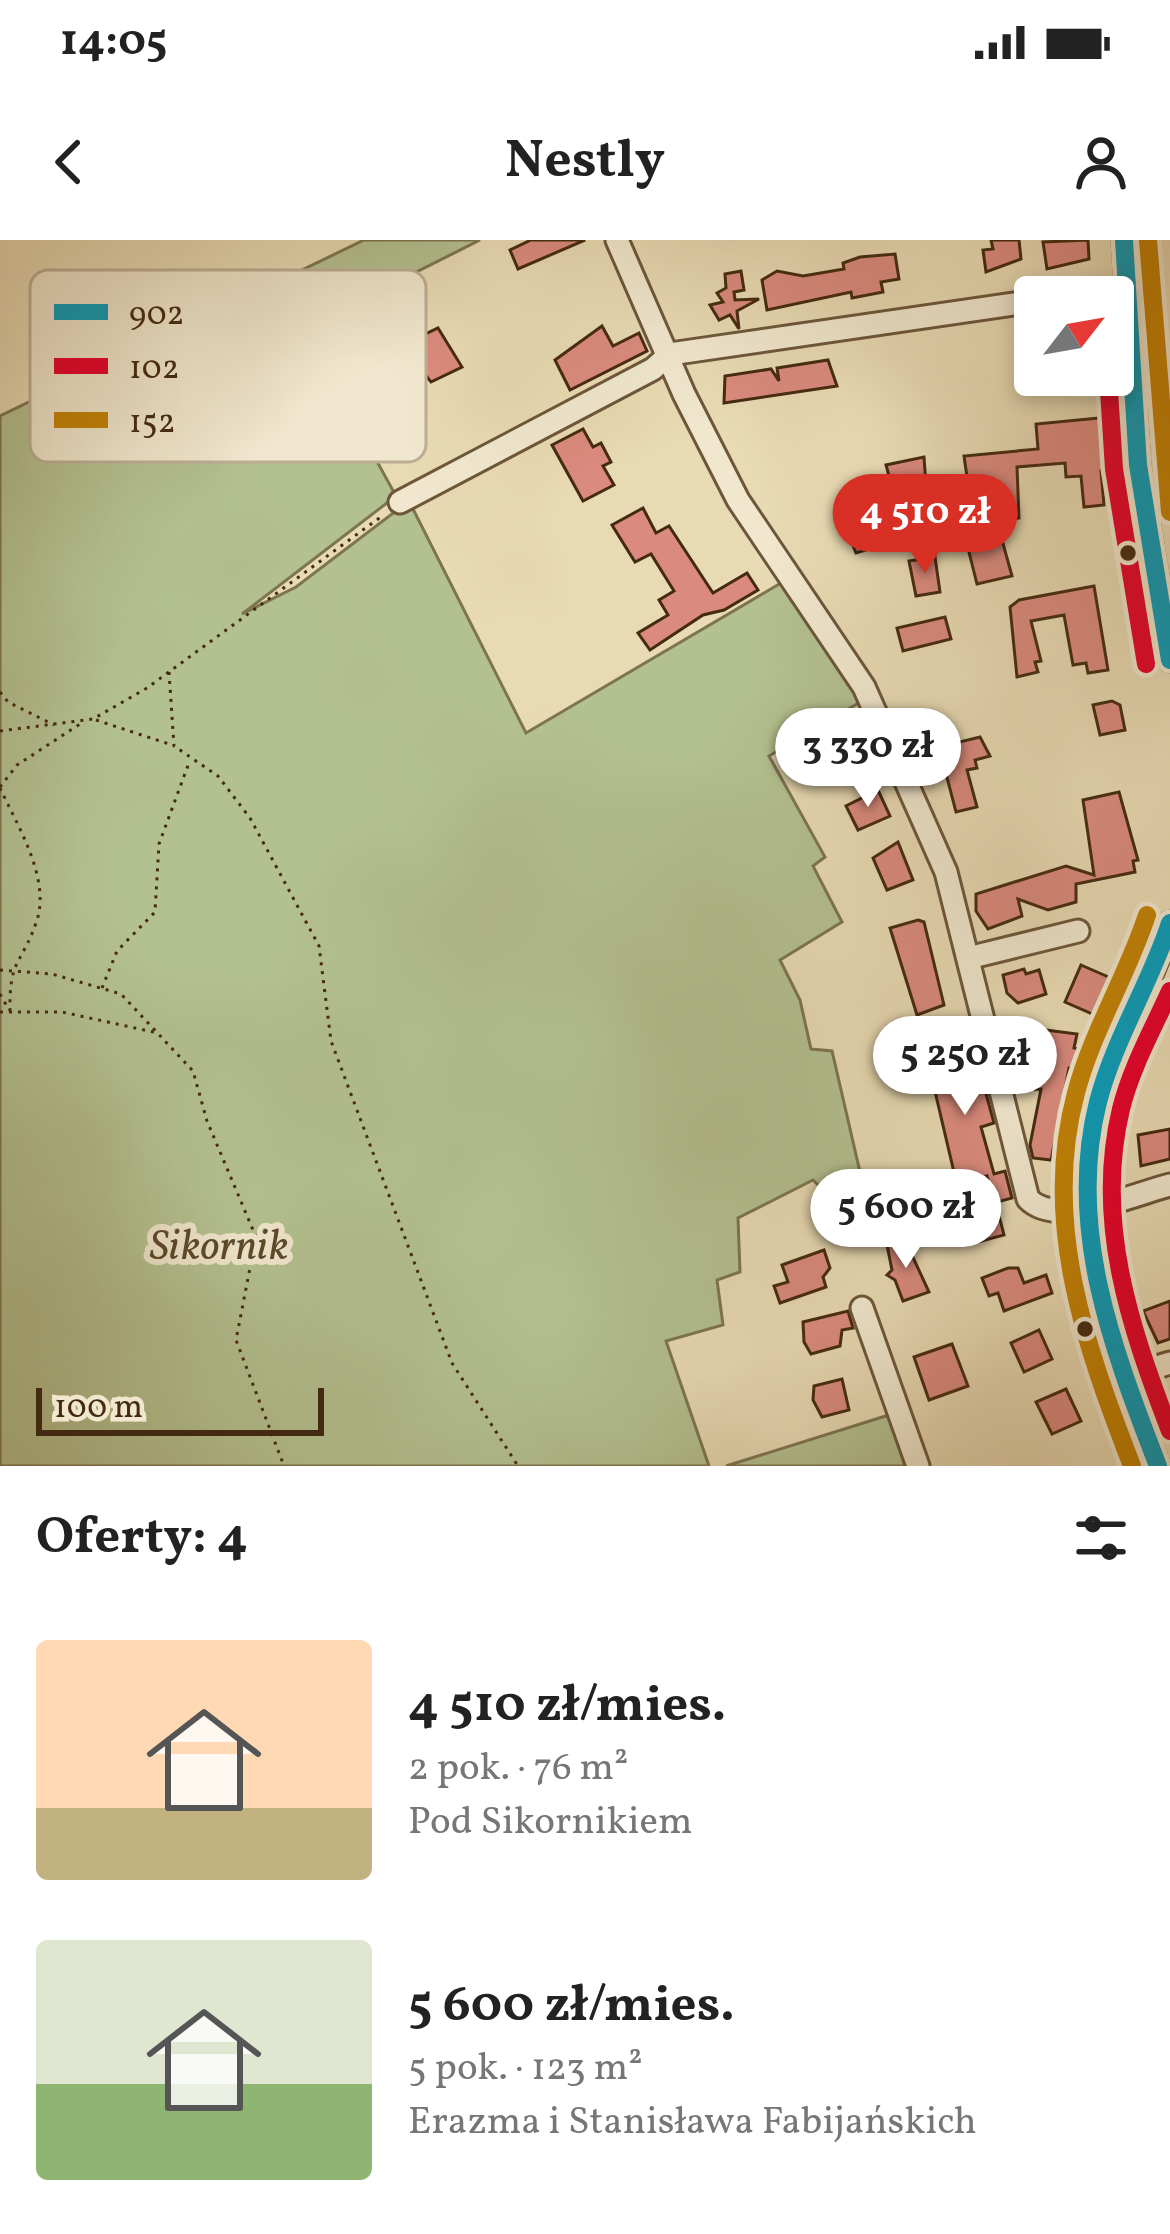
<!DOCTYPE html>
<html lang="pl">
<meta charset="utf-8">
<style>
body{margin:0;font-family:Vollkorn,serif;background:#f6f6f6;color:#222;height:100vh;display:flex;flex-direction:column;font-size:45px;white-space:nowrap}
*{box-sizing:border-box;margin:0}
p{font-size:39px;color:#767676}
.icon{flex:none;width:66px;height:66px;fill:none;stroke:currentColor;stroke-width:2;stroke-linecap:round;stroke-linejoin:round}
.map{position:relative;height:1226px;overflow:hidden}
.side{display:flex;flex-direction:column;background:#fff;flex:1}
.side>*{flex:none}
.needle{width:78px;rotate:59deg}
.tools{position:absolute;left:1014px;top:36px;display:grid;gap:24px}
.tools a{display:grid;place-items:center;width:120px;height:120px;border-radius:12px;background:#fff;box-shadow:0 6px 18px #0003;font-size:60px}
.scale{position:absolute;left:36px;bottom:30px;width:288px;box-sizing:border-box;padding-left:12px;border:6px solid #442a11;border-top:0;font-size:33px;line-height:42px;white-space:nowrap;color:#442a11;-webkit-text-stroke:9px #f0e7ce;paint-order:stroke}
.price{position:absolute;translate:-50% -102px;padding:0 27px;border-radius:42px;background:#fff;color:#222;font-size:39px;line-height:78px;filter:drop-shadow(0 3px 6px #0008)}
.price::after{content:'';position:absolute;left:50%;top:72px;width:36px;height:27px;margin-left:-18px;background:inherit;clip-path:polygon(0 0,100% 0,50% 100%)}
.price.selected{background:#d93025;color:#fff}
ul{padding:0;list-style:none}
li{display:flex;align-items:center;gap:36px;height:300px;padding:0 36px}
li span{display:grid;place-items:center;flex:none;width:336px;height:240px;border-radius:12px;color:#555}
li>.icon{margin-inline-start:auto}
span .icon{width:144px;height:144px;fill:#fffc;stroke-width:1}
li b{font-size:51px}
h2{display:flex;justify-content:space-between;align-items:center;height:144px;padding:0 36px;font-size:51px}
.status{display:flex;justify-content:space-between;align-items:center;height:84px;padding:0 60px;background:#fff;direction:ltr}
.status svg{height:33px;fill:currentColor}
header{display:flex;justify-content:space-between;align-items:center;height:156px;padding:0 36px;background:#fff;font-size:54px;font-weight:700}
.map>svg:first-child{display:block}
.green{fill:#b3c08f;stroke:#7c7550;stroke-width:3}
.building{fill:#da8a7e;stroke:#442a11;stroke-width:3}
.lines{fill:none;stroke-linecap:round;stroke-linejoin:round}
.minor-casing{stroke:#6d563a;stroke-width:27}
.path{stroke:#442a11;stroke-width:3;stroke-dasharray:3 6;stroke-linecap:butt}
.minor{stroke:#f0e7ce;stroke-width:21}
.bus-1-casing{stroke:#f0e7ce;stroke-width:27}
.bus-2-casing{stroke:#f0e7ce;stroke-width:27}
.bus-3-casing{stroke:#f0e7ce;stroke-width:27}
.bus-1{stroke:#079cbb;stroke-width:18}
.bus-2{stroke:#e4002b;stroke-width:18}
.bus-3{stroke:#c18105;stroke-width:18}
.bus-dot{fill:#442a11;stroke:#f0e7ce;stroke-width:4.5}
.labels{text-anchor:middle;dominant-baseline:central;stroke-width:12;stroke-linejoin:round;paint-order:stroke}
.park-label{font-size:42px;font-style:italic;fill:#5a482a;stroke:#f0e7ce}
.key{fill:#f0e7ce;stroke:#bcae95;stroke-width:3}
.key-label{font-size:33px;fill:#442a11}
</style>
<div class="status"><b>14:05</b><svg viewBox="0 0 49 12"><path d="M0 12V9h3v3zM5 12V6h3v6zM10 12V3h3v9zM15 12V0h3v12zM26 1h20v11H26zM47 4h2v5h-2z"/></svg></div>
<header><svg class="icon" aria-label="back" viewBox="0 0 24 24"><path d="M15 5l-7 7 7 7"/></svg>Nestly<svg class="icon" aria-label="person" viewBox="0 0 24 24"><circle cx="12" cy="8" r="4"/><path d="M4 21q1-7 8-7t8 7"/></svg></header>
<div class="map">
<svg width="1170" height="1226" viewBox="0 0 1170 1226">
<rect width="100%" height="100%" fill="#e8dab3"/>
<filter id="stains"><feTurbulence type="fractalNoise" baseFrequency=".00167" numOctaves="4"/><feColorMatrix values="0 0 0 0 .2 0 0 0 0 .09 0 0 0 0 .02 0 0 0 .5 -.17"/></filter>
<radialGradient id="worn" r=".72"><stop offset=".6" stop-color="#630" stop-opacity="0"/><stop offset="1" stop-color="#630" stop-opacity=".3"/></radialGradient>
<g class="green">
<path d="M364,0H480L321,80L371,188L362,194L396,256L242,374L296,347L409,261L526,493L781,343L862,461L769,516L825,617L813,626L842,682L780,720L800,760L811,809L832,811L869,971L849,976L813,940L738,978L740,1032L717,1040L723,1085L666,1101L709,1226H0V176Z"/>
<path d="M889,1175L905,1226H726Z"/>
</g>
<g class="building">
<path d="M531,0H585L518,29L510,10Z"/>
<path d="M991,0H1019L1021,19L986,32L983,10L993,9Z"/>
<path d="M1088,0L1089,19L1047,29L1043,2Z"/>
<path d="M895,14L899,39L881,42L883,52L852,58L851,52L767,70L762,40L777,31L803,36L844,29L843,23L860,17Z"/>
<path d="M741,31L744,50L734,52L735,60L759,59L737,71L739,89L730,75L719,80L710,65L723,62L717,53L726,48L725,34Z"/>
<path d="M602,86L613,106L639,93L647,111L570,150L555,120Z"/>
<path d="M438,88L462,127L431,142L411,117L418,114L411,101Z"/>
<path d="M828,120L837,146L724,163L725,136L771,129L779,141L777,128Z"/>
<path d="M1110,177L1109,231H1101L1104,265L1084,267L1081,236L1066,237L1065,223L1017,227L1019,278L990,282L987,256L970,258L964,216L1038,209L1036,184Z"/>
<path d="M583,189L593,207L601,203L611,222L603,226L614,245L583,261L552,205Z"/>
<path d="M924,217L927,259L897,266L886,225Z"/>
<path d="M865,258L879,306L856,313L837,266Z"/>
<path d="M643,268L656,293L669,286L713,353L747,333L758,350L724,370L703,375L650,410L638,393L668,375L659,360L674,351L651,314L635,322L612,285Z"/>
<path d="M1002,300L1012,336L977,344L968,308Z"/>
<path d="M935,317L940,352L916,356L909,321Z"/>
<path d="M1094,346L1108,430L1088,433L1086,423L1073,425L1064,375L1031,381L1041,421L1035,422L1038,432L1017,437L1010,367L1019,360Z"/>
<path d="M945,377L951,399L903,411L897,388Z"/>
<path d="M1112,461L1120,465L1125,490L1100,495L1093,465Z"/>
<path d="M843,489L857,513L825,530L812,507Z"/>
<path d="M980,497L990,516L975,520L977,528L967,530L977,567L956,572L939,507Z"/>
<path d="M878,550L890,576L858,590L846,566Z"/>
<path d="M1119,552L1138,620L1133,621L1135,632L1076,644V662L1048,670L1018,659L1022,676L988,689L976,671V654L1066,626L1094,635L1083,560Z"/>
<path d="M898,602L913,640L887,650L873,618Z"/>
<path d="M918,680L924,682L944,765L917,775L890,688Z"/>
<path d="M1081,725L1113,739L1097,776L1065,762Z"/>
<path d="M1024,729L1026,734L1039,730L1046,754L1018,763L1007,753L1003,735Z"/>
<path d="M1038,789L1077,794L1074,808L1082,810L1078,830L1069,828L1051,920L1033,918L1030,905L1041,849L1023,850V829L1044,815L1029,809Z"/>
<path d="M958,805L962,820L976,817L994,883L981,887L994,934L1005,931L1012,958L994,963L987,936L957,945L926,813Z"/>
<path d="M1170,889V919L1141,926L1138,895Z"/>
<path d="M996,964L1004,995L978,1002L970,971Z"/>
<path d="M904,998L929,1052L903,1061L895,1040L887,1035L892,1030L887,1005Z"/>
<path d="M824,1010L830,1028L823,1037L826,1047L780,1063L774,1046L788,1042L782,1025Z"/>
<path d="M1008,1028H1018L1024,1043L1046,1035L1052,1053L1004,1071L998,1053L989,1056L982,1038Z"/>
<path d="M1170,1061V1099L1158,1103L1143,1071Z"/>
<path d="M848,1071L853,1088L842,1090L840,1106L811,1114L804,1102L803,1082Z"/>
<path d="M1039,1090L1052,1119L1024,1132L1011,1103Z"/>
<path d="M952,1104L968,1146L929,1160L914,1117Z"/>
<path d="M842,1139L849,1170L822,1177L813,1160L814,1146Z"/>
<path d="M1066,1149L1081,1181L1052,1194L1036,1162Z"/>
</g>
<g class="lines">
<g class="minor-casing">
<g id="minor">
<path d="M617,0L684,154L738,260L864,447L946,632L1028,959C1058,989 1134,954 1170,945"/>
<path d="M1124,0L1138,225L1170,420"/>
<path d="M1065,57L1126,52"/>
<path d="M670,114L1035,61"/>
<path d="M1131,160L1170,152"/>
<path d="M1167,185L1170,194"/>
<path d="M400,262L653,129L670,114"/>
<path d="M968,718L1078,691"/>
<path d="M862,1068L918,1226"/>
<path d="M1124,1137L1170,1123"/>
<path d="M1158,1226C1112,1108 1063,991 1098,862C1115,800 1152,745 1170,683"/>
</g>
</g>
<g class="path">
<path d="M169,432L174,506L218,536L250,578L319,706L331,801L452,1123L518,1226"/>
<path d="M0,452L8,462L54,485"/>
<path d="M96,480L172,505"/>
<path d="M0,491L93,479L147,448L382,276"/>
<path d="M0,547L17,525L80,484"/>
<path d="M0,548C17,585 52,640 36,683C21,726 9,718 10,772"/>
<path d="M0,730L52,734L121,754L193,831L207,881L256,997L236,1100L284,1226"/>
<path d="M102,748L117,711L155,672L159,604L190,520"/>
<path d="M0,754L9,770"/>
<path d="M0,772H62L158,793"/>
</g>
<use href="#minor" class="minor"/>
<g class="bus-1-casing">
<g id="bus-1">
<path d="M1124,0L1138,225L1170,420"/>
<path d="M1158,1226C1113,1109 1066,988 1098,862C1114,800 1150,744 1170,683"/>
</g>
</g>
<g class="bus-2-casing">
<g id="bus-2">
<path d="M1108,135L1114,229L1146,424"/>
<path d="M1170,751C1153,789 1131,828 1121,869C1094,981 1130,1087 1170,1191"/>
</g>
</g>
<g class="bus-3-casing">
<g id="bus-3">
<path d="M1148,0L1170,272"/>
<path d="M1132,1226C1086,1107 1041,982 1076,853C1092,792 1127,736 1147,675"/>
</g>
</g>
<use href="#bus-1" class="bus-1"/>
<use href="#bus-2" class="bus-2"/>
<use href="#bus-3" class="bus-3"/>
</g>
<g class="bus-dot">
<circle cx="1128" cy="313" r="10"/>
<circle cx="1085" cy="1089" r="10"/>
</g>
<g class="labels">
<g class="park-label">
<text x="219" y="1008">Sikornik</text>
</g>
</g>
<rect x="30" y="30" width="396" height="192" rx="18" class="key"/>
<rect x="54" y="64" width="54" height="16" fill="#079cbb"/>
<rect x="54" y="118" width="54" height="16" fill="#e4002b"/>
<rect x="54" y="172" width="54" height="16" fill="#c18105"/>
<g class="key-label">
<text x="129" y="84">902</text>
<text x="129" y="138">102</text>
<text x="129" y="192">152</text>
</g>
<rect width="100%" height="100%" filter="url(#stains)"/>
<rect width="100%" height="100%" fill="url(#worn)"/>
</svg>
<div class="tools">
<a><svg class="needle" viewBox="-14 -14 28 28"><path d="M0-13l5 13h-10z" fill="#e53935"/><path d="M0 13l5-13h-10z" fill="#767676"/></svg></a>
</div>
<div class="scale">100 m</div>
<b class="price selected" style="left:925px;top:336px">4 510 zł</b>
<b class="price" style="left:868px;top:570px">3 330 zł</b>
<b class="price" style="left:965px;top:878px">5 250 zł</b>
<b class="price" style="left:906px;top:1031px">5 600 zł</b>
</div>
<section class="side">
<h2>Oferty: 4<svg class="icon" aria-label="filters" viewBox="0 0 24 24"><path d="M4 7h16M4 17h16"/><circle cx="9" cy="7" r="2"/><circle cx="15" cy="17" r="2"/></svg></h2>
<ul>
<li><span style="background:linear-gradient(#ffd9b3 70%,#c2b280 0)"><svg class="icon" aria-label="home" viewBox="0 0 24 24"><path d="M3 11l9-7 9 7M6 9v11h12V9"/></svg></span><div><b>4 510 zł/mies.</b><p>2 pok. · 76 m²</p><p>Pod Sikornikiem</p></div></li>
<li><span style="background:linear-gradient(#dfe7d0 60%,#8fb573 0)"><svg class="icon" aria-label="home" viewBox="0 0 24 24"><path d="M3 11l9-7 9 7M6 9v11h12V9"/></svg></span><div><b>5 600 zł/mies.</b><p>5 pok. · 123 m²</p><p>Erazma i Stanisława Fabijańskich</p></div></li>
</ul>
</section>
